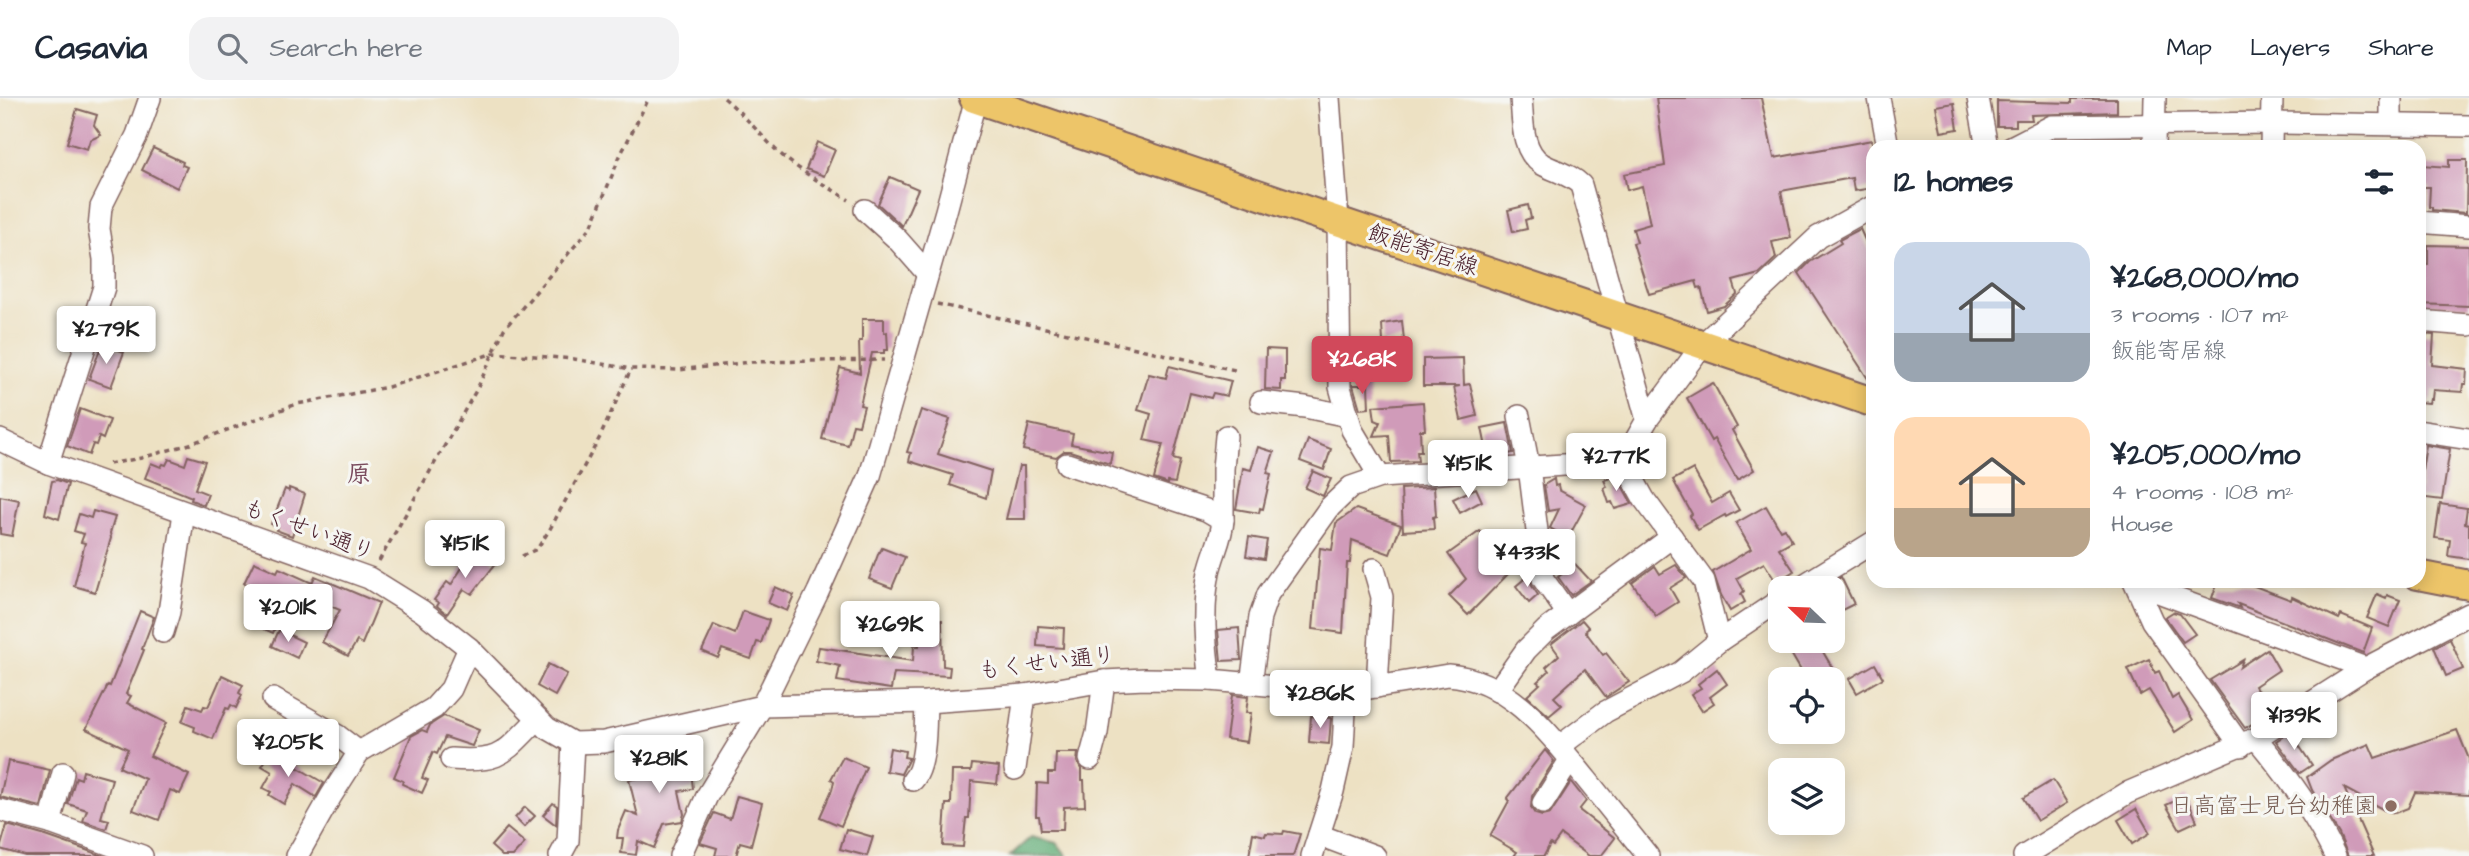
<!DOCTYPE html>
<meta charset="utf-8">
<style>
body{margin:0;font-family:"Architects Daughter","Klee One",sans-serif;background:#f2f2f3;color:#1f2937;height:100vh;display:flex;flex-direction:column;font-size:26px;white-space:nowrap}
*{box-sizing:border-box;margin:0}
p{font-size:23px;color:#747a83}
.icon{flex:none;width:38px;height:38px;fill:none;stroke:currentColor;stroke-width:2;stroke-linecap:round;stroke-linejoin:round}
.map{position:relative;flex:1;overflow:hidden}
.sheet{position:absolute;left:1866px;top:42px;width:560px;height:448px;display:flex;flex-direction:column;background:#fff;border-radius:21px;box-shadow:0 4px 18px #0003}
.sheet>*{flex:none}
.needle{width:46px;rotate:293deg}
.buttons{position:absolute;left:1768px;top:478px;display:grid;gap:14px}
.buttons a{display:grid;place-items:center;width:77px;height:77px;border-radius:14px;background:#fff;box-shadow:0 4px 18px #0003;font-size:35px}
.price{position:absolute;translate:-50% -60px;padding:0 16px;border-radius:7px;background:#fff;color:#222;font-size:23px;line-height:46px;filter:drop-shadow(0 2px 4px #0008)}
.price::after{content:'';position:absolute;left:50%;top:42px;width:21px;height:16px;margin-left:-10px;background:inherit;clip-path:polygon(0 0,100% 0,50% 100%)}
.price.selected{background:#d1495b;color:#fff}
ul{padding:0;list-style:none}
li{display:flex;align-items:center;gap:21px;height:175px;padding:0 28px}
li span{display:grid;place-items:center;flex:none;width:196px;height:140px;border-radius:21px;color:#555}
li>.icon{margin-inline-start:auto}
span .icon{width:84px;height:84px;fill:#fffc;stroke-width:1}
li b{font-size:30px}
h2{display:flex;justify-content:space-between;align-items:center;height:84px;padding:0 28px;font-size:30px}
header{display:flex;align-items:center;gap:42px;box-sizing:border-box;height:98px;padding:0 35px;background:#fff;border-bottom:2px solid #e0e1e3}
header strong{font-size:33px}
nav{display:flex;gap:38px;margin-inline-start:auto;font-size:24px}
.search{width:490px;height:63px;background:#f2f2f3;display:flex;align-items:center;gap:18px;box-sizing:border-box;padding:0 24px;border-radius:21px;color:#747a83;font-size:26px}
.map>svg:first-child{display:block}
.forest{fill:#60ac76;stroke:#556650;stroke-width:2}
.building{fill:#d09bb9}
.lines{fill:none;stroke-linecap:round;stroke-linejoin:round}
.minor-casing{stroke:#836360;stroke-width:24}
.major-casing{stroke:#836360;stroke-width:32}
.path{stroke:#836360;stroke-width:3.5;stroke-dasharray:5 5;stroke-linecap:butt}
.minor{stroke:#fff;stroke-width:21}
.major{stroke:#edc569;stroke-width:28}
.education-dot{fill:#8d6e63;stroke:#f6f6f2;stroke-width:2.5}
.labels{text-anchor:middle;dominant-baseline:central;stroke-width:6;stroke-linejoin:round;paint-order:stroke}
.street-label{font-size:23px;fill:#4a1f2b;stroke:#f6f6f2}
.education-label{font-size:23px;fill:#785e54;stroke:#f6f6f2;text-anchor:end}
.neighbourhood-label{font-size:24px;font-weight:bold;fill:#794a5d;stroke:#f6f6f2}
</style>
<header>
<strong>Casavia</strong>
<div class="search"><svg class="icon" aria-label="search" viewBox="0 0 24 24"><circle cx="10" cy="10" r="6"/><path d="M15 15l6 6"/></svg>Search here</div>
<nav><a>Map</a><a>Layers</a><a>Share</a></nav>
</header>
<div class="map">
<svg width="2469" height="758" viewBox="0 0 2469 758">
<rect width="100%" height="100%" fill="#f6f6f2"/>
<filter id="ink" filterUnits="userSpaceOnUse"><feTurbulence type="fractalNoise" baseFrequency=".0143" numOctaves="2"/><feDisplacementMap in="SourceGraphic" scale="14" xChannelSelector="R" yChannelSelector="G"/><feConvolveMatrix kernelMatrix="1 2 1 2 8 2 1 2 1" color-interpolation-filters="sRGB"/></filter>
<filter id="wash" filterUnits="userSpaceOnUse"><feTurbulence type="fractalNoise" baseFrequency=".00686" numOctaves="4" result="noise"/><feDisplacementMap in="SourceGraphic" scale="28" xChannelSelector="R" yChannelSelector="G"/><feGaussianBlur stdDeviation="1.57" result="paint"/><feColorMatrix in="noise" values="0 0 0 0 0 0 0 0 0 0 0 0 0 0 0 0 0 1.4 0 .05"/><feComposite in="paint" operator="in"/></filter>
<g filter="url(#wash)">
<rect width="100%" height="100%" fill="#ede1c3"/>
<path class="forest" d="M1031,739L1057,745L1067,758H1010Z"/>
<g id="blocks">
<g class="building">
<path d="M1656,0H1761L1774,60L1872,42V90L1854,93L1852,80L1781,93L1791,140L1772,144L1776,160L1759,176L1733,183L1737,196L1724,208L1707,213L1701,189L1698,190L1696,183L1649,196L1633,145L1637,144L1633,131L1650,126L1642,88L1627,92L1624,76L1665,68Z"/>
<path d="M2072,1H2117V14L2031,17L2032,22H2016V28H1997V3L2072,5Z"/>
<path d="M1954,5L1958,31L1941,34L1936,8Z"/>
<path d="M77,11L97,17L94,27L101,37L90,42L87,51L67,45Z"/>
<path d="M817,44L835,52L824,78L806,71Z"/>
<path d="M153,50L183,64L182,67L187,69L177,90L142,72Z"/>
<path d="M2449,62H2467L2466,115L2432,112V109H2429L2430,89H2421L2422,67L2449,69Z"/>
<path d="M890,79L918,91L902,128L878,106Z"/>
<path d="M1528,107L1531,120L1525,122L1527,131L1513,134L1508,112Z"/>
<path d="M1860,131L1869,151L1872,152V287L1799,175L1810,164L1841,145L1839,142Z"/>
<path d="M2428,147L2469,148V208L2418,206V166H2428Z"/>
<path d="M862,221H884V235L887,234L888,252H884V255H872L860,307L864,308L859,327L853,326L848,347L822,341L840,270L860,275L859,243H862Z"/>
<path d="M1402,223L1404,242L1383,244L1382,226Z"/>
<path d="M2418,236L2434,237L2432,267L2467,271L2466,286H2463L2462,294L2433,292L2432,301H2430L2429,305L2418,304Z"/>
<path d="M102,246L124,254L111,289L89,281Z"/>
<path d="M1266,251L1285,252V282H1281V292L1265,291Z"/>
<path d="M1463,260L1464,287L1470,286L1477,318L1461,322L1454,289L1460,288H1423V261Z"/>
<path d="M1169,268L1231,283L1227,298L1213,295L1211,300L1190,295L1173,361L1180,363L1175,385L1168,384V386L1154,381L1163,346L1144,342L1151,316L1138,312L1149,276L1166,280Z"/>
<path d="M1713,285L1737,329L1732,332L1754,372L1737,382L1714,341L1711,343L1687,300Z"/>
<path d="M1353,287H1368L1369,310L1360,311Z"/>
<path d="M1423,304L1425,332H1420L1421,353H1417L1418,363L1391,364L1389,337L1374,338L1380,324L1375,322L1373,308Z"/>
<path d="M80,311L110,322L103,341L99,339L96,347L93,346L89,357L67,348Z"/>
<path d="M921,312L950,321L938,356L991,373L986,400L950,387L953,377L909,363L911,355L907,354Z"/>
<path d="M1507,325L1513,355L1492,359L1491,353L1487,354L1482,330Z"/>
<path d="M1029,326L1073,336L1071,346L1112,354L1110,366L1070,353H1064L1056,359L1023,352Z"/>
<path d="M1308,342L1331,351L1324,372L1300,363Z"/>
<path d="M2426,347L2450,351L2442,402L2418,399Z"/>
<path d="M1258,349L1274,354L1267,375L1271,376L1263,411L1260,410L1259,415L1236,411L1243,370L1251,372Z"/>
<path d="M188,358L205,363L195,391L208,396L204,407L191,402L192,399L145,380L151,365L161,369L163,366L166,367L169,361L185,367Z"/>
<path d="M1019,368H1024L1025,421H1006Z"/>
<path d="M1693,371L1712,405L1729,395L1739,412L1726,419L1725,417L1698,432L1690,418L1692,416L1673,382Z"/>
<path d="M1313,373L1331,381L1323,398L1305,390Z"/>
<path d="M1617,378L1632,406L1615,411L1612,404L1609,405L1604,390L1607,389L1604,382Z"/>
<path d="M1554,381L1555,388L1558,387L1559,392L1586,407L1568,440L1550,430L1559,411L1548,413L1544,387Z"/>
<path d="M57,382L68,386L59,421L45,416L52,383Z"/>
<path d="M1434,389L1436,418L1433,419L1434,431L1403,433L1401,391Z"/>
<path d="M289,390L305,396L292,438L276,432L278,429L271,426L285,391L289,393Z"/>
<path d="M1476,390L1482,403L1460,415L1453,401Z"/>
<path d="M0,398L19,402L12,438L0,436Z"/>
<path d="M2440,406L2467,410L2465,425L2469,426V461L2448,458L2450,442L2435,440Z"/>
<path d="M1766,408L1780,432L1784,430L1792,443L1779,450L1794,473L1776,484L1764,465L1737,480L1744,493L1741,496L1745,504L1730,513L1721,497L1713,474L1751,451L1736,425Z"/>
<path d="M1356,411L1401,427L1390,456L1352,442L1350,465H1347L1343,535L1313,531L1320,450L1332,452L1336,425Z"/>
<path d="M93,413L115,419L110,435L111,440L95,494L74,488L85,445L81,444L84,436L74,433L79,416L91,420Z"/>
<path d="M1480,433L1514,470L1468,517L1449,498L1466,481L1448,456Z"/>
<path d="M1249,439L1267,442L1264,461L1246,458Z"/>
<path d="M882,450L905,459L892,490L869,481L879,454H880Z"/>
<path d="M474,451L496,465L472,496L464,491L447,516L437,508L439,505L434,502L447,484L451,487Z"/>
<path d="M254,464L277,474L279,470L312,485L315,478L379,505L362,546L357,543L348,558L322,544L340,512L292,492L273,535L248,524L261,492L244,485Z"/>
<path d="M1575,466L1591,483L1571,497L1558,479Z"/>
<path d="M1676,467L1686,480L1670,490L1678,504L1656,518L1632,485L1655,468L1660,476Z"/>
<path d="M1529,477L1532,488L1538,497L1529,505L1516,488Z"/>
<path d="M1841,479L1854,506L1840,513L1832,497V485Z"/>
<path d="M2218,483H2241L2291,502L2292,499L2339,521L2341,517L2372,530L2363,555L2238,506L2240,510L2212,500Z"/>
<path d="M775,489L794,497L787,513L768,505Z"/>
<path d="M2377,496L2386,500L2387,497L2400,502L2389,529L2367,520Z"/>
<path d="M140,513L154,519L142,551L144,552L126,596L131,598L127,605L166,625L150,658L189,677L180,696L170,692L159,722L133,712L145,681L119,669L128,651L86,631L108,587L110,588Z"/>
<path d="M743,513L769,522L761,545L757,544L751,561L722,551L718,560L702,553L714,527L735,536Z"/>
<path d="M2173,514L2180,516L2195,536L2183,544L2165,519Z"/>
<path d="M925,522H942L943,568L950,569L949,578L894,575L891,591L837,583L840,568L816,563L819,549L913,563L914,548H919L920,528H925Z"/>
<path d="M1582,522L1589,530L1585,533L1603,557L1606,555L1629,584L1606,599L1585,571L1554,599L1562,607L1549,618L1527,598L1540,586L1537,584L1549,573L1546,569L1559,557L1551,546Z"/>
<path d="M1038,528L1064,530L1063,550L1037,548Z"/>
<path d="M1239,530L1241,562L1221,563L1218,532Z"/>
<path d="M279,532L304,544L297,560L272,548Z"/>
<path d="M2450,541L2463,571L2446,578L2434,549Z"/>
<path d="M1783,542H1816L1833,571L1817,581H1806Z"/>
<path d="M2267,551L2279,572L2255,588L2271,615L2245,630L2210,582L2243,562L2240,569Z"/>
<path d="M2149,561L2155,575L2159,573L2172,601L2178,597L2193,622L2175,634L2149,592L2140,597L2128,571Z"/>
<path d="M548,566L567,576L555,598L537,588Z"/>
<path d="M1875,566L1883,580L1857,595L1849,581Z"/>
<path d="M1717,571L1727,586L1710,599L1714,605L1702,613L1691,596L1701,590L1698,586Z"/>
<path d="M222,577L243,587L239,595L242,597L236,610L231,607L229,611L226,610L213,641L194,633L195,629L182,624L188,607L202,612L204,608L208,609Z"/>
<path d="M1232,597L1248,599L1246,615H1251L1247,644L1226,641Z"/>
<path d="M444,618L479,632L472,648L445,639L437,656L433,654L422,680L428,682L422,695L402,686L403,683L394,679L411,638L422,632L427,634L430,627Z"/>
<path d="M1311,618L1331,620L1329,646L1309,644Z"/>
<path d="M2457,632L2469,661V697L2415,694L2408,710L2395,715L2384,712L2344,690L2374,758H2348L2339,736L2312,692L2307,679L2331,662L2369,646L2375,660Z"/>
<path d="M2290,634L2312,667L2300,675L2276,643Z"/>
<path d="M695,640L697,661H694L695,672H691L693,691L679,693L684,716L682,723L664,726L654,750L638,743L636,757L621,755L623,740H617L618,732L626,713L638,718L629,682L655,676L651,649L668,647V644Z"/>
<path d="M890,650L905,653L904,659L909,660L901,676L886,673Z"/>
<path d="M1545,652L1554,663L1532,698L1531,710L1535,716L1542,718L1550,716L1571,684L1586,703L1579,712L1615,740L1601,758H1589L1561,737L1553,748L1550,746L1544,758H1514L1517,754L1490,738L1509,703L1507,701Z"/>
<path d="M271,654L324,685L316,699L295,686L284,706L269,697L271,694L263,690L272,674L262,668Z"/>
<path d="M1056,655H1078L1077,664L1082,671V682H1084L1085,708L1064,709L1063,732H1041L1039,718H1036L1037,685L1048,686V675H1055Z"/>
<path d="M843,659L866,669L841,728L820,719L832,692L834,683L831,681Z"/>
<path d="M8,663L50,672L41,709L0,699Z"/>
<path d="M972,666L999,669L997,686L971,683L969,720H966L963,749L943,748L946,706H951L952,673H971Z"/>
<path d="M83,673L112,681L101,720L109,722L106,731L83,723L87,712L68,706L76,679L81,681Z"/>
<path d="M2053,682L2067,705L2037,723L2023,700Z"/>
<path d="M737,698L762,705L751,747L740,744L736,758H715L717,750L700,745L714,715L730,721Z"/>
<path d="M2186,698L2197,723L2180,731L2166,707Z"/>
<path d="M553,705L557,708L556,727L543,717Z"/>
<path d="M525,709L535,718L524,729L515,720Z"/>
<path d="M2136,711L2150,735L2132,746L2118,722Z"/>
<path d="M7,727L46,738L103,758H25L0,751Z"/>
<path d="M507,730L525,745L513,758H502L491,748Z"/>
<path d="M846,731L873,739L867,758L840,751Z"/>
<path d="M1284,733L1300,736L1293,758H1249L1253,735L1265,738L1266,735L1283,736Z"/>
</g>
</g>
</g>
<g filter="url(#ink)">
<use href="#blocks" fill-opacity="0" stroke="#836360" stroke-width="2"/>
<g class="lines">
<g class="minor-casing">
<g id="minor">
<path d="M1329,0L1338,123L1340,289L1352,332L1380,379"/>
<path d="M1521,0C1523,22 1521,53 1542,66C1556,74 1570,76 1581,87L1647,322"/>
<path d="M1879,0L1888,49"/>
<path d="M1978,0L1987,49"/>
<path d="M2391,0V25"/>
<path d="M2011,49L2052,28L2271,25L2469,28"/>
<path d="M2154,49L2155,0"/>
<path d="M2271,49L2272,0"/>
<path d="M865,112L897,141L927,175"/>
<path d="M2418,124L2469,128"/>
<path d="M2418,223L2469,227"/>
<path d="M1261,304L1305,309L1348,318"/>
<path d="M1519,318L1529,369L1543,481L1568,516"/>
<path d="M2418,333L2469,341"/>
<path d="M0,342L48,365L369,480L422,513L469,550L547,630L573,645L604,644L762,608L926,604L1025,597L1104,583L1145,581L1210,582L1346,594L1448,577C1510,581 1551,638 1587,682C1607,707 1628,733 1648,758"/>
<path d="M1621,359L1644,401L1704,483L1719,543"/>
<path d="M48,365L104,189V161L99,131L101,109L137,37L150,0"/>
<path d="M1067,366L1206,412L1223,422C1222,440 1213,456 1209,474C1202,511 1205,546 1210,582"/>
<path d="M1223,422V371L1226,338"/>
<path d="M1374,471L1382,499L1377,589"/>
<path d="M2134,483L2152,523L2241,648"/>
<path d="M2136,486L2366,570"/>
<path d="M1799,490L1872,445"/>
<path d="M163,534L169,514L184,415"/>
<path d="M1251,586L1260,519L1268,496L1330,409L1351,389L1380,379L1594,365L1621,359L1635,343L1647,322L1703,246L1818,139L1872,109"/>
<path d="M1497,593L1526,552L1546,532L1672,439"/>
<path d="M273,601L338,638L359,654"/>
<path d="M2256,640C2286,676 2315,715 2335,758"/>
<path d="M1560,648L1605,614L1681,574L1719,543L1780,502"/>
<path d="M451,661C503,665 503,655 538,621"/>
<path d="M1090,661L1097,635L1104,583"/>
<path d="M1015,671L1025,597"/>
<path d="M913,682C927,667 925,624 926,604"/>
<path d="M1543,705L1570,662"/>
<path d="M0,712L50,725L142,758"/>
<path d="M50,725L63,675"/>
<path d="M1319,737L1375,758"/>
<path d="M297,758L331,698L359,654L434,610L451,591L469,550"/>
<path d="M560,758L568,743L573,645"/>
<path d="M680,758L707,698L762,608L818,494L870,378L946,113L976,0"/>
<path d="M1312,758L1333,693L1343,649L1346,594"/>
<path d="M2024,758L2127,695L2256,640L2366,570L2469,516"/>
</g>
</g>
<g class="major-casing">
<g id="major">
<path d="M974,0L1872,304"/>
<path d="M2418,477L2469,487"/>
</g>
</g>
<g class="path">
<path d="M724,0C743,16 758,34 775,51C797,72 824,86 849,102"/>
<path d="M937,206L1235,272"/>
<path d="M109,366L141,360L190,346L297,306L388,289L494,255L574,261L631,271L678,272L751,264L884,262"/>
<path d="M522,458L537,451L550,431L600,339L631,271"/>
<path d="M379,463L478,289L504,231L591,129L620,58L649,0"/>
</g>
<use href="#minor" class="minor"/>
<use href="#major" class="major"/>
</g>
</g>
<circle class="education-dot" cx="2391" cy="708" r="7"/>
<g class="labels">
<g class="street-label">
<text transform="translate(1423 152) rotate(19)">飯能寄居線</text>
<text transform="translate(309 432) rotate(20)">もくせい通り</text>
<text transform="translate(1047 565) rotate(-7)">もくせい通り</text>
</g>
<g class="education-label">
<text x="2377" y="708">日高富士見台幼稚園</text>
</g>
<g class="neighbourhood-label">
<text x="359" y="377">原</text>
</g>
</g>
</svg>
<div class="buttons">
<a><svg class="needle" viewBox="-14 -14 28 28"><path d="M0-13l5 13h-10z" fill="#e53935"/><path d="M0 13l5-13h-10z" fill="#747a83"/></svg></a>
<a><svg class="icon" aria-label="locate" viewBox="0 0 24 24"><circle cx="12" cy="12" r="6"/><path d="M12 2v4M12 18v4M2 12h4M18 12h4"/></svg></a>
<a><svg class="icon" aria-label="layers" viewBox="0 0 24 24"><path d="M12 4l9 5-9 5-9-5zM3 14l9 5 9-5"/></svg></a>
</div>
<b class="price" style="left:106px;top:268px">¥279K</b>
<b class="price selected" style="left:1362px;top:298px">¥268K</b>
<b class="price" style="left:1616px;top:395px">¥277K</b>
<b class="price" style="left:1468px;top:402px">¥151K</b>
<b class="price" style="left:465px;top:482px">¥151K</b>
<b class="price" style="left:1527px;top:491px">¥433K</b>
<b class="price" style="left:288px;top:546px">¥201K</b>
<b class="price" style="left:890px;top:563px">¥269K</b>
<b class="price" style="left:1320px;top:632px">¥286K</b>
<b class="price" style="left:2294px;top:654px">¥139K</b>
<b class="price" style="left:288px;top:681px">¥205K</b>
<b class="price" style="left:659px;top:697px">¥281K</b>
<section class="sheet">
<h2>12 homes<svg class="icon" aria-label="filters" viewBox="0 0 24 24"><path d="M4 7h16M4 17h16"/><circle cx="9" cy="7" r="2"/><circle cx="15" cy="17" r="2"/></svg></h2>
<ul>
<li><span style="background:linear-gradient(#c9d6e8 65%,#9aa5b1 0)"><svg class="icon" aria-label="home" viewBox="0 0 24 24"><path d="M3 11l9-7 9 7M6 9v11h12V9"/></svg></span><div><b>¥268,000/mo</b><p>3 rooms · 107 m²</p><p>飯能寄居線</p></div></li>
<li><span style="background:linear-gradient(#ffd9b3 65%,#b9a48a 0)"><svg class="icon" aria-label="home" viewBox="0 0 24 24"><path d="M3 11l9-7 9 7M6 9v11h12V9"/></svg></span><div><b>¥205,000/mo</b><p>4 rooms · 108 m²</p><p>House</p></div></li>
</ul>
</section>
</div>
